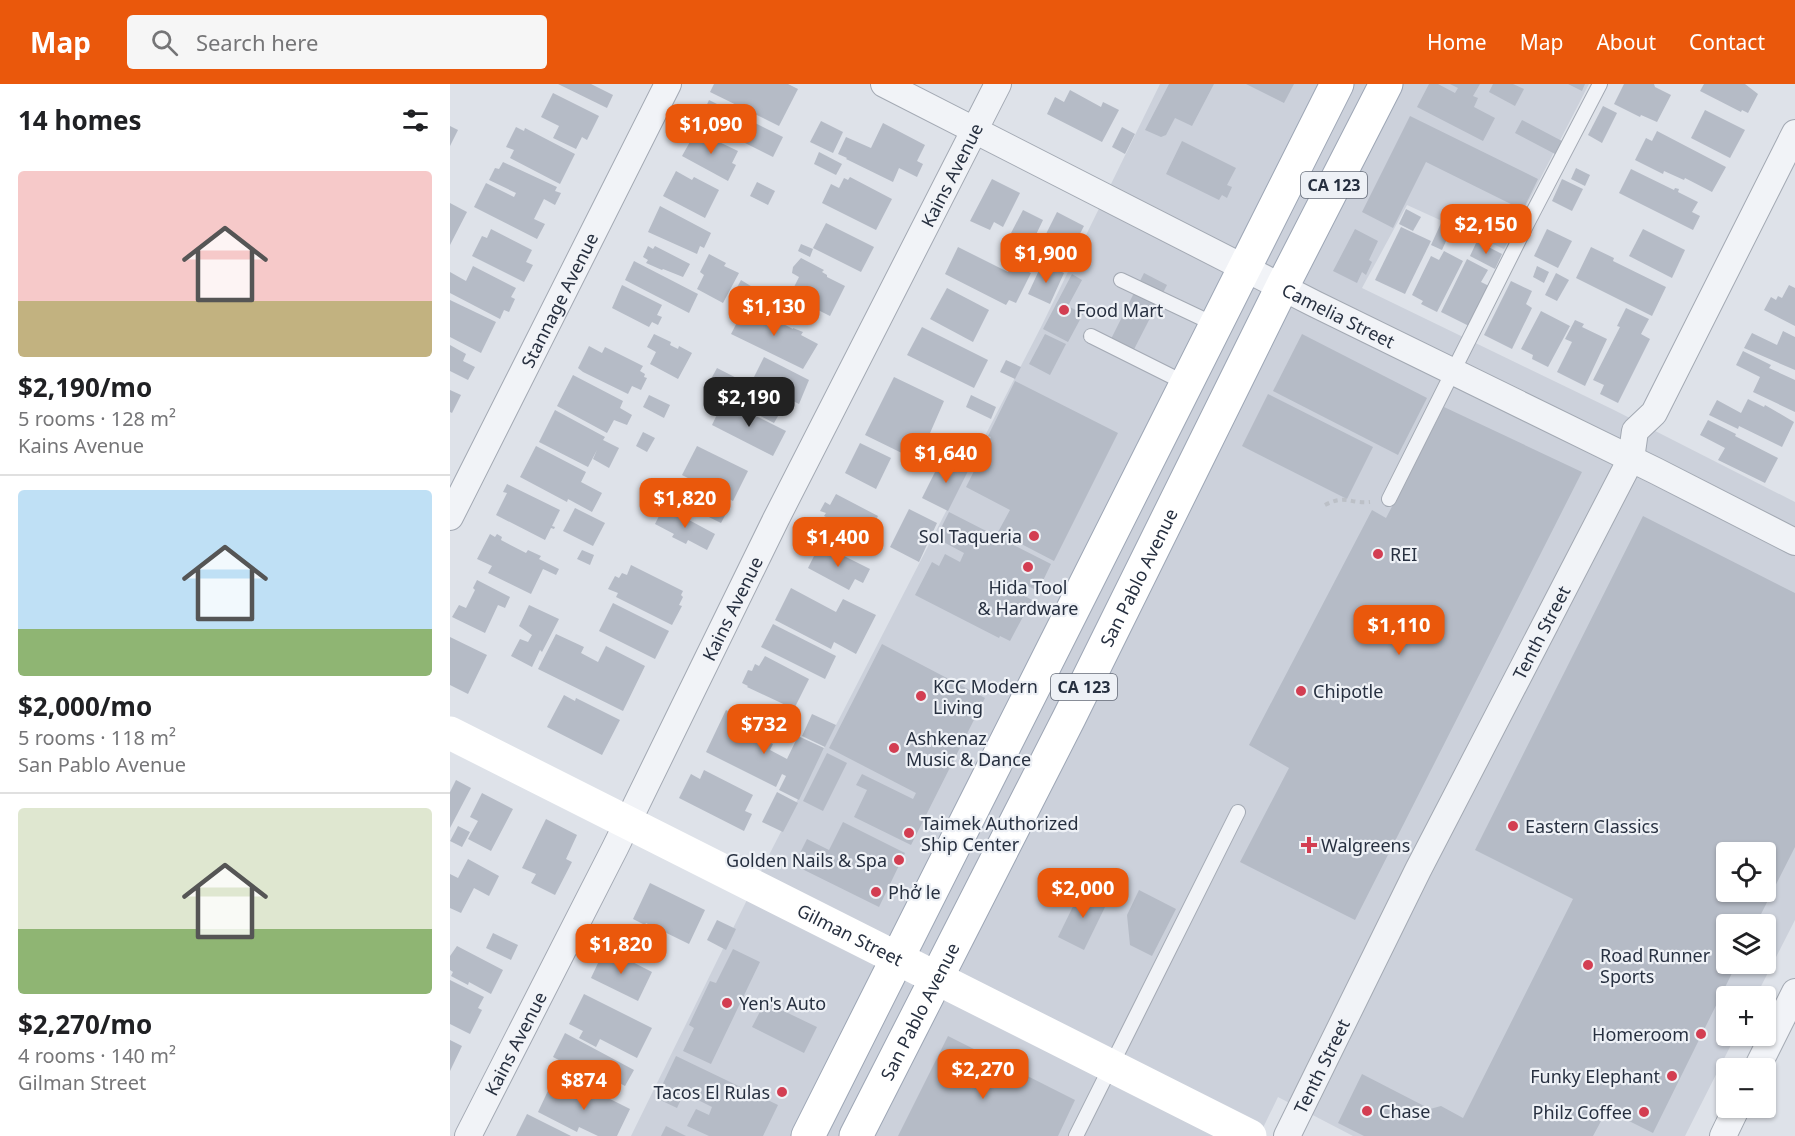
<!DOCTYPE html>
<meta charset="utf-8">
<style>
body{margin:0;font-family:"Noto Sans",sans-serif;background:#f6f6f6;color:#202124;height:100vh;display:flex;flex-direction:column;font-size:22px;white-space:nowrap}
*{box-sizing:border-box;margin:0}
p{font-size:20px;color:#757577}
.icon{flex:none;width:33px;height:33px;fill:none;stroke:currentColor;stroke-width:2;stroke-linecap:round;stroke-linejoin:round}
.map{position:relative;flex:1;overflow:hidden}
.side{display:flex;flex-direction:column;background:#fff;width:450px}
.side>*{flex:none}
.controls{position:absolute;left:1266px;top:758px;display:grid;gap:12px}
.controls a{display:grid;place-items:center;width:60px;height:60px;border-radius:6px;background:#fff;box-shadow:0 2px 4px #0004;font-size:30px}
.price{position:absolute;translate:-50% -51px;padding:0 14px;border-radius:12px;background:#ea580c;color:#fff;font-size:20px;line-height:39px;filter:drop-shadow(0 2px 3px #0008)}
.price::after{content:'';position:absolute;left:50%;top:36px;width:18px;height:14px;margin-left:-9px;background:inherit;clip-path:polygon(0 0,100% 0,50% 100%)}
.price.active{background:#222;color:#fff}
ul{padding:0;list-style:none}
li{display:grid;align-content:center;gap:12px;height:318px;padding:0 18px}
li+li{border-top:2px solid #e0e0e0}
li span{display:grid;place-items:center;height:186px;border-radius:6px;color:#555}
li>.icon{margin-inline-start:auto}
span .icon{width:108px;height:108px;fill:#fffc;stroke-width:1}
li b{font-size:26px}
h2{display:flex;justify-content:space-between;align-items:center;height:72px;padding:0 18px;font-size:26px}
header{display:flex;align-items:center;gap:36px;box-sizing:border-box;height:84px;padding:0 30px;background:#ea580c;color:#fff}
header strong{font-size:28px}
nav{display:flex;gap:33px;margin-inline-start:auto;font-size:21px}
.search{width:420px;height:54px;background:#f6f6f6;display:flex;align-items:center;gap:15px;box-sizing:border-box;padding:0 21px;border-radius:6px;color:#757577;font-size:22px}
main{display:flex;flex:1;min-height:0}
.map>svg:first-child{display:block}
.built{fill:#ccd1db;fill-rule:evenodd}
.building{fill:#b5bbc6;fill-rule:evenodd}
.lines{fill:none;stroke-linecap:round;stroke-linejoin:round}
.service-casing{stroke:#a3a9b3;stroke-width:16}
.minor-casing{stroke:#a3a9b3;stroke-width:28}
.primary-casing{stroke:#9da6b5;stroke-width:35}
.path{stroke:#bcc0c7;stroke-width:4;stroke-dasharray:4.5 4.5;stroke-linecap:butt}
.service{stroke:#f1f3f7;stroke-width:14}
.minor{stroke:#f1f3f7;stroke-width:26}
.secondary{stroke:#fff;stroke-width:33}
.primary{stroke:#fff;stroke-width:33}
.poi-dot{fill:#d33e52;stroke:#eef1f6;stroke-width:2}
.labels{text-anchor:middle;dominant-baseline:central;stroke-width:4.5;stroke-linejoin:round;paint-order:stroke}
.shield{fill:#eef1f6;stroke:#636a77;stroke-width:1.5}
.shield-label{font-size:16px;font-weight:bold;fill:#273040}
.street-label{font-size:18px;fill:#273040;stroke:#eef1f6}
.poi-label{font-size:18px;fill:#273040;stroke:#eef1f6;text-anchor:start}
</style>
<header>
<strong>Map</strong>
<div class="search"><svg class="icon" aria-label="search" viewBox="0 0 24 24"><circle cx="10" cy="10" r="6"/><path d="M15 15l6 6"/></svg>Search here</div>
<nav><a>Home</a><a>Map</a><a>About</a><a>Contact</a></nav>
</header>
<main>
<section class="side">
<h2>14 homes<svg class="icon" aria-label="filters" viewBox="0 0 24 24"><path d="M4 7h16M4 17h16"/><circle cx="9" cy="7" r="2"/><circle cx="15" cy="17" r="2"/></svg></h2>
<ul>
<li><span style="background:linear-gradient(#f6c9c9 70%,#c2b280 0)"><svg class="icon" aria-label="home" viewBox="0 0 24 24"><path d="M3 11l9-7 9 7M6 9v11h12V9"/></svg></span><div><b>$2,190/mo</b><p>5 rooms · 128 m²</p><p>Kains Avenue</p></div></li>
<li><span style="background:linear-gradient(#bfe0f5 75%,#8fb573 0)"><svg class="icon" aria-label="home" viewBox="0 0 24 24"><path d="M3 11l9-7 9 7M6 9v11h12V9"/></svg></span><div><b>$2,000/mo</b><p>5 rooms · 118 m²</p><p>San Pablo Avenue</p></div></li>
<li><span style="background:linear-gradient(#dfe7d0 65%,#8fb573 0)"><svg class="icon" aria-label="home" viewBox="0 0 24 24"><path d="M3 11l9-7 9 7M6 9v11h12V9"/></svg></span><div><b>$2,270/mo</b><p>4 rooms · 140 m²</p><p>Gilman Street</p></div></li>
</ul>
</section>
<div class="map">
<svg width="1345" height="1052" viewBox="0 0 1345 1052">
<rect width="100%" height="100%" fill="#dee2e9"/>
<path class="built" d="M710,0H1139L1054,165L957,121L912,204L1164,326L1345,418V836L1306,912H1276V951H1286L1235,1052H903L828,1013L809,1052H181L320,769L590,245ZM1276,768H1316V807H1276ZM1276,840H1316V879H1276Z"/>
<g class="building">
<path d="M108,0H141L163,11L157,24Z"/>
<path d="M264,0H338L348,5L329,42L260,8Z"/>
<path d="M719,0H764L742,42L725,34L716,51L711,53L695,46Z"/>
<path d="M796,0H844L834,19Z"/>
<path d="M979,0H988L1005,9L1008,4L1000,0H1030L1023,12L1028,14L1024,23L1045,34L1033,57L967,23Z"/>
<path d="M1043,0H1063L1074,5L1065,22L1039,8Z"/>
<path d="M1118,0H1135L1132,7Z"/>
<path d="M1174,0H1204L1205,3L1221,11L1207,38L1191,31L1190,33L1164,20Z"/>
<path d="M1254,0H1295L1308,10L1298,29L1292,26L1291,28L1250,7Z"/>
<path d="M620,6L651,23L653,18L669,26L652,58L597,30L605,13L614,18Z"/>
<path d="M103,9L149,32L137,56L132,53L126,65L103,54L109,42L91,33Z"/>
<path d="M259,16L333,53L323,73L269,46L273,39L253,29Z"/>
<path d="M1153,22L1167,29L1152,59L1138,51Z"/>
<path d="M1255,26L1295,46L1280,74L1241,54Z"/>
<path d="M960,32L1088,95L1073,126L976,78L943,144L912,128Z"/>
<path d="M1072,36L1112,57L1105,70L1065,49Z"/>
<path d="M371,37L393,48L383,69L360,58Z"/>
<path d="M433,39L475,61L467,77L473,80L467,93L449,84L443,98L396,75L397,74L388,70L396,53L421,64Z"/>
<path d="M0,42L8,46L0,62Z"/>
<path d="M66,43L74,47L75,44L125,70L110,100L60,74L64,66L56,63Z"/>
<path d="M672,43L685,50L675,70L662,63Z"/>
<path d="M246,47L288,67L282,79L286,81L278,97L232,72Z"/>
<path d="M1207,47L1276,83L1262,108L1235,94L1234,96L1214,87L1213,90L1185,76L1196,54L1202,57Z"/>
<path d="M732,57L786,84L777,101L782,103L777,114L772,111L769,116L716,90Z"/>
<path d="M369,68L392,80L386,91L364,80Z"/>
<path d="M53,78L107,103L105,107L111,109L105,121L94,115L84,135L95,140L87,155L24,123L36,99L64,113L66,109L39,96L45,84L49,85Z"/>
<path d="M1126,84L1140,91L1135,102L1121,95Z"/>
<path d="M1181,85L1224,106L1225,104L1229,105L1228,108L1248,118L1242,128L1250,132L1243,146L1169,109Z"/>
<path d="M226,87L242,96L244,93L269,106L255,134L213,112Z"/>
<path d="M400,93L442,115L426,146L372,119L381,100L389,104L394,94L398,96Z"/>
<path d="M542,95L570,109L553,143L544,138L540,146L520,137Z"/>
<path d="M1112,95L1133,105L1122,127L1102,117Z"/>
<path d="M307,98L325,107L318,121L300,112Z"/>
<path d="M0,119L17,128L0,161Z"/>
<path d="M210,122L261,149L254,164L250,162L247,170L198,148Z"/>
<path d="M956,125L971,133L963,147L949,140Z"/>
<path d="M573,126L593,136L582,159L561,149Z"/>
<path d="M607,128L634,142L617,175L608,170L604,179L592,173L597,165L590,162Z"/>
<path d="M376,139L424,163L411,188L363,164Z"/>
<path d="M991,139L1002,144L992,166L981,161Z"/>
<path d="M951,143L981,157L955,210L925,196Z"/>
<path d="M41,145L82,166L76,178L83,181L74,198L22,172L32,152L37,154Z"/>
<path d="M905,145L928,157L919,176L922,178L916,191L912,188L907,199L883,187Z"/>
<path d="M1097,145L1122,157L1108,184L1084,172Z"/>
<path d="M1193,145L1235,166L1222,194L1179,172Z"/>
<path d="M1027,157L1052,170L1045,185L1020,172Z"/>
<path d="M351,160L363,165L360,173L348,167Z"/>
<path d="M198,162L203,165L205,162L240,180L233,193L213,185L212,186L196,179L198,176L193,173Z"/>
<path d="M508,163L558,188L561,181L564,182V181L581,189L566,219L559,216L556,221L495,190Z"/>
<path d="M1141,163L1164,174L1163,177L1216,203L1202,232L1126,194Z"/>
<path d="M994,167L1013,177L987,228L971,220L973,217L962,211L981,172L989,176Z"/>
<path d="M259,170L276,179L274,182L289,189L273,219L247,205L254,191L250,188Z"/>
<path d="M351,174L374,186L372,188L377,191V193L395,202L380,232L344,214L348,206L344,203L349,193L342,189L343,183Z"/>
<path d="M1017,175L1038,186L1031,198L1039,202L1019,242L991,228Z"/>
<path d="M184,177L248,210L239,229L175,196Z"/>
<path d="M598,181L614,189L600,220L578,210L591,182L597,185Z"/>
<path d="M23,182L66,204L61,213L65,215L59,228L54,226L50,235L0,209V188L16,197Z"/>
<path d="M1087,182L1099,188L1094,199L1083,193Z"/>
<path d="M694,189L717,201L678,277L656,265Z"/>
<path d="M1106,189L1119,196L1107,217L1095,211Z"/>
<path d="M622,190L632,196L618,222L633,230L618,258L593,245Z"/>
<path d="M291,196L304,204L294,222L281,215Z"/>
<path d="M1061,197L1082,207L1076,220L1082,224L1062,265L1034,251Z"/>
<path d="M172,201L212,221L207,231L212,233L208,241L202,238L199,243L162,224Z"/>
<path d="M1339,201L1345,204V242L1314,226L1321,213L1326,216L1328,212L1332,214Z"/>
<path d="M497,204L539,226L523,258L480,235Z"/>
<path d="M0,216L46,238L31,269L0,253Z"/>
<path d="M300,220L314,227L310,234L317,237L315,240L318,242L322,234L343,245V244L353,248L351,251L368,260L353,285L281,250L294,225L296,226Z"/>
<path d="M1176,224L1199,235L1191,250L1200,255L1168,319L1150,310L1154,301L1143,296L1170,243L1167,242Z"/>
<path d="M1091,227L1120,242L1098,283L1082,275L1083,271L1071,265Z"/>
<path d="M1125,236L1134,240L1132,243L1157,255L1135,302L1107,288L1122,258L1115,255Z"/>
<path d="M472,243L538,276L524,304L457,271Z"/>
<path d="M1333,247L1345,253V286L1294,264L1302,249L1327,261Z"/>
<path d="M204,250L221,258L220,261L228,265L229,262L242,269L228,295L200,280L206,268L197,263Z"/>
<path d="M595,250L616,260L600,291L579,280Z"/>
<path d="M852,250L977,314L948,371L823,307Z"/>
<path d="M0,261L16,270L13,277L25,283L18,296L0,287Z"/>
<path d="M139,262L152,269L155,263L193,282L190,287L195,290L194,293L197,294L191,306L182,302L178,310L133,288L128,284Z"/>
<path d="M1293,267L1321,281L1319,284L1345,296V328L1303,308L1310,293L1286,281Z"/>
<path d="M314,273L359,296L349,320L302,297Z"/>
<path d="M556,276L571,283L565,295L550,288Z"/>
<path d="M267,284L318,310L316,314L321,317L319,321L331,327L324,339L256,304Z"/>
<path d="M123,291L173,317L170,324L182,331L177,341L164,336L157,349L107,322Z"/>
<path d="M444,293L494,317L470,372L462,368L460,373L415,351Z"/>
<path d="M565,297L668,349L604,477L548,448L560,426L516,403L541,353L538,352Z"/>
<path d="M0,306L11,311L2,329L0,328Z"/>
<path d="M818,310L923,363L897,415L792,362Z"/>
<path d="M199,311L220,321L214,334L193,323Z"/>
<path d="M521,311L546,323L541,335L516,323Z"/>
<path d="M1298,315L1314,323L1315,321L1344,338L1332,363L1289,342L1288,345L1259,331L1267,316L1291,329Z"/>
<path d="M274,316L336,347L323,372L262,341Z"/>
<path d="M994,323L1132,388L905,836L790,778L839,684L799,661L922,426L936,434Z"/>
<path d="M105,326L155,353L153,356L169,364L159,384L143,375L147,366L138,383L89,358Z"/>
<path d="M1258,336L1286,350L1285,352L1328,374L1315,399L1268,376L1275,364L1250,351Z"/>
<path d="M193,348L205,354L197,368L186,362Z"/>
<path d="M410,359L441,374L426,405L395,389Z"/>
<path d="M86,362L136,388L131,398L152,409L142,428L118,415L117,418L70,393Z"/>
<path d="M247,362L298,387L283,417L232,391Z"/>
<path d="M493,372L519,385L498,427L472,414Z"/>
<path d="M226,396L245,406L247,403L261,409L259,414L279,424L271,439L218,413Z"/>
<path d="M57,400L110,426L102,442L105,443L104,445L101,444L95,456L46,431L57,409L53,408Z"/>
<path d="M386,410L428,432L417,454L374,432L376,429L370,427L375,418L380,421Z"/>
<path d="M125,424L155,439L143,462L113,447Z"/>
<path d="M213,424L225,431L226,429L265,450L257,466L238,456L236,460L222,453L224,450L205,440Z"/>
<path d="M459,425L487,439L469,478L440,463Z"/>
<path d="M499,428L601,480L588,507L578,502L573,511L582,516L560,557L550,552L549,554L465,511L482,478L489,482L495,470L510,478L514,469L486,454Z"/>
<path d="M1193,432L1345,509V763L1306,840H1276V879H1287L1203,1049L1157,1026L1143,1052H914L888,1039L912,990L980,1025L991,1022L1013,1034L1123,815L1025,766ZM1276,768H1316V807H1276Z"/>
<path d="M40,450L45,453L47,450L52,453L51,456L76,469L78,466L91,472L89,475L109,485L106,491L93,485L81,510L38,489L42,482L27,475Z"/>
<path d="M370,460L420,485L413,499L405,495L399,506L358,484Z"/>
<path d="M132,466L144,471L140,481L127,475Z"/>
<path d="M181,481L233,507L231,511L233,513L229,521L232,522L222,541L166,513L168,509L158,505L165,492L169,494L172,489L177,491Z"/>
<path d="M27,496L60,513L55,524L48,521L35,549L2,533L9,521L16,524L25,506L23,504Z"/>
<path d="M341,504L386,528L393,515L426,531L406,570L384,558L381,565L325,536Z"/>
<path d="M163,519L219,547L205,575L149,547Z"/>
<path d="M79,521L109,535L92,568L90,566L82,583L61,572L70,555L78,558L82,551L69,542Z"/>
<path d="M323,540L386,572L375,595L311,563Z"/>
<path d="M106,550L134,563L131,569L148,578L156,562L195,582L173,627L88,585Z"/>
<path d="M0,553L37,571L18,610L0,601Z"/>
<path d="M432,560L535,614L461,761L404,733L417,706L406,701L412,690L463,715L466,709L379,664Z"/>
<path d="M315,572L359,595L344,625L297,603L298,602L292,599L298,586L302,587L305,580L309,582Z"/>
<path d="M114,611L125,617L126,614L170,636L152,671L97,643Z"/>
<path d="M276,626L310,643L305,652L323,660L320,666L337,675L348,652L374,664L349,716L329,706L336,692L332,690L326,703L256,668Z"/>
<path d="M362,630L386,641L375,663L352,652Z"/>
<path d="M377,669L397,679L373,727L353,717Z"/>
<path d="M254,686L303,711L295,727L302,730L294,747L229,714L241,690L250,695Z"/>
<path d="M6,696L21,704L0,744V708Z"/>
<path d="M327,708L348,719L333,748L312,738Z"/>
<path d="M32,709L63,725L41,767L18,755L28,737L20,733Z"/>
<path d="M96,735L127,751L116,775L122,778L105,811L81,799L86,790L72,784Z"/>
<path d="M393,738L455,769L429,823L344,781L357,755L379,766Z"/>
<path d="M8,742L20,748L12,763L0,757Z"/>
<path d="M18,775L49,792L39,812L24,804L11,829L0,824V790L8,794Z"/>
<path d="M200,799L255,826L239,860L196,839L195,841L183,835Z"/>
<path d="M632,804L658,817L634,866L608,853Z"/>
<path d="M689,806L726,825L702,872L680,861L677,831Z"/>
<path d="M267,836L286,845L276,866L257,856Z"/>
<path d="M43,849L68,861L61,876L36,864Z"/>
<path d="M7,862L53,886L41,910L19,898L18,901L1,892L3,888L0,886V872Z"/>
<path d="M155,864L202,888L188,917L141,894Z"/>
<path d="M283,865L310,878L261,980L233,967L244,944L239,941L260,897L266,899Z"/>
<path d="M0,896L34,913L28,924L32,926L20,950L0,940Z"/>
<path d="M134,910L202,944L187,974L150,955L146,963L129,954L133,947L119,940Z"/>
<path d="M315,918L367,943L354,969L302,943Z"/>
<path d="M115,949L184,986L175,1002L153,990L149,997L103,973Z"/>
<path d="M498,952L625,1016L608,1052H448Z"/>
<path d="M0,956L12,962L0,987Z"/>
<path d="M226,972L328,1021L313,1052H259L237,1042L246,1025L259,1031L262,1023L234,1009L227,1024L206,1014Z"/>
<path d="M103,996L124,1007L123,1009L136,1016L142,1006L180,1025L167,1052H148L129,1043L127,1048L88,1028Z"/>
<path d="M77,1030L121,1052H66Z"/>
<path d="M216,1042L236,1052H211Z"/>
</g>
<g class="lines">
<g class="service-casing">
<g id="service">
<path d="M671,196L766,241"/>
<path d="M641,252L737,300"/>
<path d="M939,415L1078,138L1150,0"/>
<path d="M626,1052L788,728"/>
</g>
</g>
<g class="minor-casing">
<g id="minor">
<path id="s1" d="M434,0L865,220L1206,387L1345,458"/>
<path id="s2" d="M0,433L218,0"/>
<path d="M1307,984L1345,908"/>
<path id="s3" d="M18,1052L165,764L326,435L548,0"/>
<path id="s4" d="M837,1052L968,786L1181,375L1185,347L1204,329L1345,49"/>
<path d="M1273,1052L1287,1023"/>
</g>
</g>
<g class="primary-casing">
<g id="primary">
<path d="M358,1052L887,0"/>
<path id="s6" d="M406,1052L619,634L832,203L936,0"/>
</g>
</g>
<path class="path" d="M875,421C896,410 899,420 920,418"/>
<use href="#service" class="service"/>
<use href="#minor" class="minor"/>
<path class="secondary" id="s5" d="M0,649L800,1052"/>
<use href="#primary" class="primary"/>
</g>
<g class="poi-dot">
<circle cx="614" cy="226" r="6"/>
<circle cx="584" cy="452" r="6"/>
<circle cx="928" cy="470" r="6"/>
<circle cx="578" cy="483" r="6"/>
<circle cx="851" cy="607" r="6"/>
<circle cx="471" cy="612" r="6"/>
<circle cx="444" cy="664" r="6"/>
<circle cx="1063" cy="742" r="6"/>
<circle cx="459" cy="749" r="6"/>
<path d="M856 752h6v6h6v6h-6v6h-6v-6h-6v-6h6z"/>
<circle cx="449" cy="776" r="6"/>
<circle cx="426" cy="808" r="6"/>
<circle cx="1138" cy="881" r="6"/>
<circle cx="277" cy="919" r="6"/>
<circle cx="1251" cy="950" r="6"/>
<circle cx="1222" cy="992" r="6"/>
<circle cx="332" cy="1008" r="6"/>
<circle cx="917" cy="1027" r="6"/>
<circle cx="1194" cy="1028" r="6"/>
</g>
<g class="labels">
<g class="shield">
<rect x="851" y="88" width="66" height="26" rx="4.5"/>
<rect x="601" y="590" width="66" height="26" rx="4.5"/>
</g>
<g class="shield-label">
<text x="884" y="101">CA 123</text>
<text x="634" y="603">CA 123</text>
</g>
<g class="street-label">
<text stroke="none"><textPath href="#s3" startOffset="1076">Kains Avenue</textPath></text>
<text stroke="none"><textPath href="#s2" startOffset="243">Stannage Avenue</textPath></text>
<text stroke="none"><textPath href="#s1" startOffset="510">Camelia Street</textPath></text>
<text stroke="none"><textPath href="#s6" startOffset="626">San Pablo Avenue</textPath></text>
<text stroke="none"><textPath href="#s3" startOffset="590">Kains Avenue</textPath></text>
<text stroke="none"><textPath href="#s4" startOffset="564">Tenth Street</textPath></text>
<text stroke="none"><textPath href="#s5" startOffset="448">Gilman Street</textPath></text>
<text stroke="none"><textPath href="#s6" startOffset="140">San Pablo Avenue</textPath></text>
<text stroke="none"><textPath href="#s3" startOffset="104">Kains Avenue</textPath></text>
<text stroke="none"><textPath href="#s4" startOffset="78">Tenth Street</textPath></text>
</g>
<g class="poi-label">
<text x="626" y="226">Food Mart</text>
<text x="572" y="452" text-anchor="end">Sol Taqueria</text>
<text x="940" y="470">REI</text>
<text x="578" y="503" text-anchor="middle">Hida Tool<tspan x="578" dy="21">&amp; Hardware</tspan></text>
<text x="483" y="602">KCC Modern<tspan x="483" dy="21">Living</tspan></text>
<text x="863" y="607">Chipotle</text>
<text x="456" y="654">Ashkenaz<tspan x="456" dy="21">Music &amp; Dance</tspan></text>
<text x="471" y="739">Taimek Authorized<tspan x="471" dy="21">Ship Center</tspan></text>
<text x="1075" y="742">Eastern Classics</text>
<text x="871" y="761">Walgreens</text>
<text x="437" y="776" text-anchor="end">Golden Nails &amp; Spa</text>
<text x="438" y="808">Phở le</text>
<text x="1150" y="871">Road Runner<tspan x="1150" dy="21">Sports</tspan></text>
<text x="289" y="919">Yen's Auto</text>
<text x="1239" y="950" text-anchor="end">Homeroom</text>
<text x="1210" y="992" text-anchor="end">Funky Elephant</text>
<text x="320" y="1008" text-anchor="end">Tacos El Rulas</text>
<text x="929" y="1027">Chase</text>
<text x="1182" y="1028" text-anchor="end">Philz Coffee</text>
</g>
</g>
</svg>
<div class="controls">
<a><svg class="icon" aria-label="locate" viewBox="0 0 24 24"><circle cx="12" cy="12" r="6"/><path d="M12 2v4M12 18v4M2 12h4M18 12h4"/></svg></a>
<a><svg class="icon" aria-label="layers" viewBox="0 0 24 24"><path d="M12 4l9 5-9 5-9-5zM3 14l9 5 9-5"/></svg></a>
<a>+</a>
<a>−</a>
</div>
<b class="price" style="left:261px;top:71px">$1,090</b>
<b class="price" style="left:1036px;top:171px">$2,150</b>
<b class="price" style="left:596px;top:200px">$1,900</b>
<b class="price" style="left:324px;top:253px">$1,130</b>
<b class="price active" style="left:299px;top:344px">$2,190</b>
<b class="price" style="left:496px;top:400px">$1,640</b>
<b class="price" style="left:235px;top:445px">$1,820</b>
<b class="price" style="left:388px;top:484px">$1,400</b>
<b class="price" style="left:949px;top:572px">$1,110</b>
<b class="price" style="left:314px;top:671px">$732</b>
<b class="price" style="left:633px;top:835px">$2,000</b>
<b class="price" style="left:171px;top:891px">$1,820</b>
<b class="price" style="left:533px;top:1016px">$2,270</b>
<b class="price" style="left:134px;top:1027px">$874</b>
</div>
</main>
